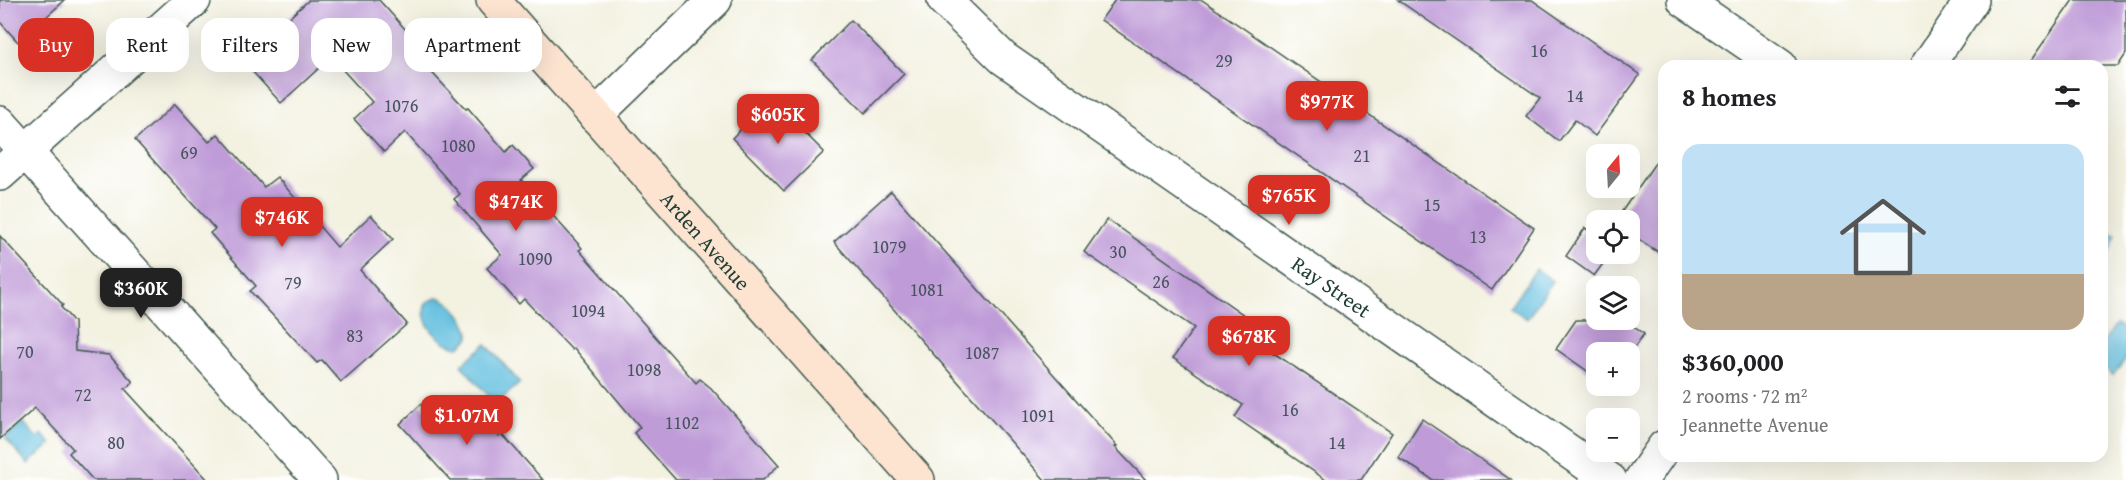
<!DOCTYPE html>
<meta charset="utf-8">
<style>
body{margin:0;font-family:"Gentium Book Plus",serif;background:#f2f2f2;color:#202124;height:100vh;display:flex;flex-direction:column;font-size:22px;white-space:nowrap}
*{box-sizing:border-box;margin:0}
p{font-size:20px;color:#757577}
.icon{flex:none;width:33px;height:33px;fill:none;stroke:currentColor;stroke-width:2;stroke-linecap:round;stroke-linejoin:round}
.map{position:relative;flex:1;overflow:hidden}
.side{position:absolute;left:1658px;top:60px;width:450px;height:402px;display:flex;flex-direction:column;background:#fff;border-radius:18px;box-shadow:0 6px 24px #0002}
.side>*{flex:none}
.banner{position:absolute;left:18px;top:18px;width:570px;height:54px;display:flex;gap:12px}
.needle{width:39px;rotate:18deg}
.controls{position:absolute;left:1586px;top:144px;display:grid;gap:12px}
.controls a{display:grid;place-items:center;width:54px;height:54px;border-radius:12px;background:#fff;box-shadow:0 6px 24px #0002;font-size:30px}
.price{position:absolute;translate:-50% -51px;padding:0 14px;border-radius:12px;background:#d93025;color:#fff;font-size:20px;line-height:39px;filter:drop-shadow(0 2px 3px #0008)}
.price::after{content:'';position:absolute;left:50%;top:36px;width:18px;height:14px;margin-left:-9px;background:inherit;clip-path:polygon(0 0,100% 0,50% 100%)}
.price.active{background:#222;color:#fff}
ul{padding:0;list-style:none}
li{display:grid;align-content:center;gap:12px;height:318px;padding:0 24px}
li+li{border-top:2px solid #e0e0e0}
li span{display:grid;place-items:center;height:186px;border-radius:18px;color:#555}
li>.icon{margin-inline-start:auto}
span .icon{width:108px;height:108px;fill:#fffc;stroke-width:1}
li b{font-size:26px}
h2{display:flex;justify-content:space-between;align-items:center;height:72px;padding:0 24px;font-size:26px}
.pill{padding:0 21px;border-radius:18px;background:#fff;box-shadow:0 6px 24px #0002;font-size:21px;line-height:54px}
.pill.active{background:#d93025;color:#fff}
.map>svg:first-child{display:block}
.water{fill:#60bede;stroke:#407e89;stroke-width:1.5}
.building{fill:#bf9bd8}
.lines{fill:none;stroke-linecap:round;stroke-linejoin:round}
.street-casing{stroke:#3f584e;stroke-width:36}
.secondary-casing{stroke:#3f584e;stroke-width:36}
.street{stroke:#fff;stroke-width:33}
.secondary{stroke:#fde4d1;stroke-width:33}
.labels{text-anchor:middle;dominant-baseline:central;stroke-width:4.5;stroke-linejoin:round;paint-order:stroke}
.number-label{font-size:18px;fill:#47545d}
.street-label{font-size:21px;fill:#1f3d34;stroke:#fff}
</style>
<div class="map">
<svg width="2126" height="480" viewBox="0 0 2126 480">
<rect width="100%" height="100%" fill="#fff"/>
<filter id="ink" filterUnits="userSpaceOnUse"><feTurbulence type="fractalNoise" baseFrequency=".0167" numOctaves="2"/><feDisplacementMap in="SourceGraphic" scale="12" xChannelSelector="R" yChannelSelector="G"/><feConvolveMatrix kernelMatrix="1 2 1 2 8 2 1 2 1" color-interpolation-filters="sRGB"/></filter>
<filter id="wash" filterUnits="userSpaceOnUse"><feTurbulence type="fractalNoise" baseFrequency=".008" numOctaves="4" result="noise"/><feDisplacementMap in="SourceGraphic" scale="24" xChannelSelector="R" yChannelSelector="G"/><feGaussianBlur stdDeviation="1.35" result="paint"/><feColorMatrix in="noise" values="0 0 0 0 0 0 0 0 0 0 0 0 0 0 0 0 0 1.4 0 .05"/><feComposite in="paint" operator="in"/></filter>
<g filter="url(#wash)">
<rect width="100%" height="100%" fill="#f3f1e0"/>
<g class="water">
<path d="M2102,229L2116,235L2102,269Z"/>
<path d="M1536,269L1553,281L1527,319L1510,307Z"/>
<path d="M438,297C452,301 471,324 469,338L459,347C440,346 416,319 427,302Z"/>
<path d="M2117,324L2126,332V359L2113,375L2102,366V343Z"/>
<path d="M486,344L520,383L496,404L461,365Z"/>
<path d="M23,422L37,438L42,434L51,444L28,464L5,438Z"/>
</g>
<g id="blocks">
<g class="building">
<path d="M0,0H65L18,42L0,22Z"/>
<path d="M309,0H379L415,40L408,47L466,109L468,108L506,152L513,145L534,169L521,180L582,248L579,250L696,383L700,379L711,388L779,465L763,480H676L634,433L640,427L574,348L572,350L524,299L519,304L487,268L502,255L454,199L460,194L405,132L384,152L354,119L372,102L331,57L281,103L242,60Z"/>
<path d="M1115,0H1202L1534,228L1492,290L1101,20Z"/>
<path d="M1398,0H1532L1640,75L1595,136L1575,120L1559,141L1526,116L1540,98Z"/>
<path d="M2073,0H2126V54L2118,66H2027Z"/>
<path d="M851,20L904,74L865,113L812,60Z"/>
<path d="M771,99L824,152L784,191L732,138Z"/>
<path d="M175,104L209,142L218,134L264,187L277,177L337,247L371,215L393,239L360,270L407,324L341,382L322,360L317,363L250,291L256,286L210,233L215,229L135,140Z"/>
<path d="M1664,150V256L1629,233V220H1616Z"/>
<path d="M891,191L1117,446L1115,447L1146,480H1045L834,242Z"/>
<path d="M1107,219L1261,327L1253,339L1392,433L1361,480H1326L1235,417L1243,405L1173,358L1194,328L1084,252Z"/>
<path d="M1585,228L1596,235V254H1610L1594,276L1566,256Z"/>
<path d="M0,236L63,305L61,307L74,322L75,351L109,355L133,382L125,389L208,480H93L69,453L73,449L35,408L0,439Z"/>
<path d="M1576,320H1623L1644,334L1629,355V352H1596V377L1556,349Z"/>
<path d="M451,402L461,413L470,405L499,436L502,434L543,480H450L400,424L421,404L433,418Z"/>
<path d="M1422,419L1511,480H1433L1398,457Z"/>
</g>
</g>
</g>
<g filter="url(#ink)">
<use href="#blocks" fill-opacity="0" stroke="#3f584e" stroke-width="1.5"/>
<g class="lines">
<g class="street-casing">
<g id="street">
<path id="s1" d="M944,0L1003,58L1610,480"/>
<path d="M1684,0L1780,66"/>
<path d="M1927,66L1972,0"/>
<path d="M595,116L715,0"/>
<path d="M0,123L320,480"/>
<path d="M0,174L194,0"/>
<path d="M1641,480L1664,447"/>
</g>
</g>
<g class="secondary-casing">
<g id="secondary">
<path id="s2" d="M493,0L918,480"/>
</g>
</g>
<use href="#street" class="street"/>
<use href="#secondary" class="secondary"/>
</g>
</g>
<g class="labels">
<g class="number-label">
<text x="1539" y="50">16</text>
<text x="1224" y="60">29</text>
<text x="1575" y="95">14</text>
<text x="401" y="105">1076</text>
<text x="458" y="145">1080</text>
<text x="189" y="152">69</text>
<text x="1362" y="155">21</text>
<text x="1432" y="204">15</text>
<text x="1478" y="236">13</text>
<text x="889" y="246">1079</text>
<text x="1118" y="251">30</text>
<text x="535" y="258">1090</text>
<text x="1161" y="281">26</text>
<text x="293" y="282">79</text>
<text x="927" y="289">1081</text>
<text x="588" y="310">1094</text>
<text x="355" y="335">83</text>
<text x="25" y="351">70</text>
<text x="982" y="352">1087</text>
<text x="644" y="369">1098</text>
<text x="83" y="394">72</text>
<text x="1290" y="409">16</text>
<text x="1038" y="415">1091</text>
<text x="682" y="422">1102</text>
<text x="116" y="442">80</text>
<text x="1337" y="442">14</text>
</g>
<g class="street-label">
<text stroke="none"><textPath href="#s2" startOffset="321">Arden Avenue</textPath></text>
<text stroke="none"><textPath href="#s1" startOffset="483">Ray Street</textPath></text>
</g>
</g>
</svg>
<div class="controls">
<a><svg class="needle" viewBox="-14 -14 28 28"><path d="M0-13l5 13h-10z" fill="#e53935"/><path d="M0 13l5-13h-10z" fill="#757577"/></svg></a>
<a><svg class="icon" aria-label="locate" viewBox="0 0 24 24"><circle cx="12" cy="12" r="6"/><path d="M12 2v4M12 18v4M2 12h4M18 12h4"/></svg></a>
<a><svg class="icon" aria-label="layers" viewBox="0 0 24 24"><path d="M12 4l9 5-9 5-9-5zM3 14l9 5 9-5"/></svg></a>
<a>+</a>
<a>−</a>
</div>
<b class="price" style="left:1327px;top:132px">$977K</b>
<b class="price" style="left:778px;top:145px">$605K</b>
<b class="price" style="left:1289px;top:226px">$765K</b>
<b class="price" style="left:516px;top:232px">$474K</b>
<b class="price" style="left:282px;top:248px">$746K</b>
<b class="price active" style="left:141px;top:319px">$360K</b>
<b class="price" style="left:1249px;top:367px">$678K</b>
<b class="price" style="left:467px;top:446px">$1.07M</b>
<div class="banner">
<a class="pill active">Buy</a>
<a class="pill">Rent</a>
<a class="pill">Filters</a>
<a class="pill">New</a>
<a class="pill">Apartment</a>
</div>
<section class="side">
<h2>8 homes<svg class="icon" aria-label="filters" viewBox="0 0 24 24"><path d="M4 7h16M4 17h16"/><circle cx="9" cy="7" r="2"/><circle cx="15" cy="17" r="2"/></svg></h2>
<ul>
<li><span style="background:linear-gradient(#bfe0f5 70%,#b9a48a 0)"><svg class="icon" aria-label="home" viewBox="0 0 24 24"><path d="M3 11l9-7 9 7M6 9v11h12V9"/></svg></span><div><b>$360,000</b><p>2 rooms · 72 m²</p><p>Jeannette Avenue</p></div></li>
</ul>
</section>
</div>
